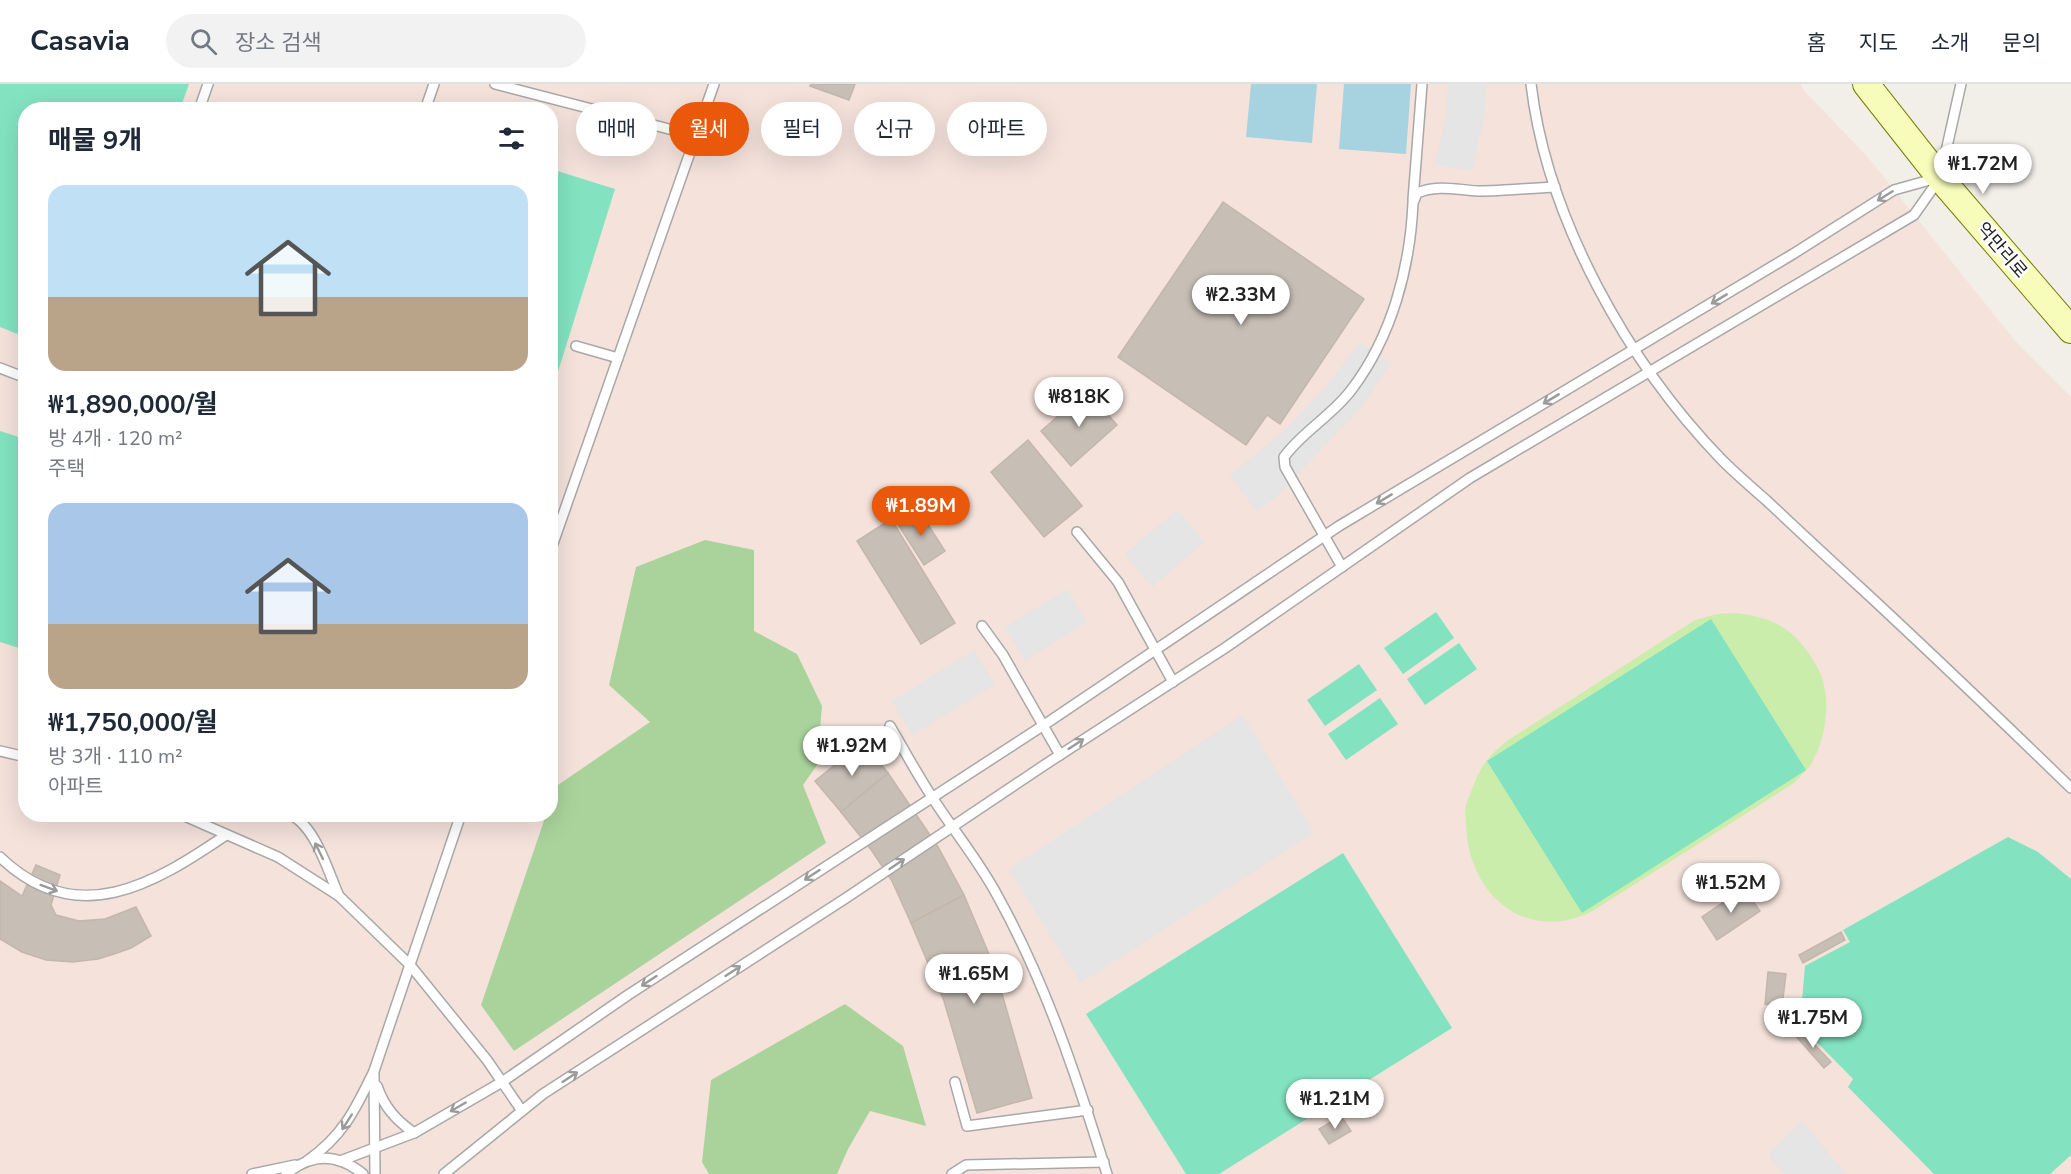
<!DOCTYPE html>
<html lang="ko">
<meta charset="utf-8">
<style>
body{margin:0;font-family:"Nunito Sans","Noto Sans KR",sans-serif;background:#f2f2f3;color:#1f2937;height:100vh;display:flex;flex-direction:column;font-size:22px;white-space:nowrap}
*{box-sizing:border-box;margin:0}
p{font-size:20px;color:#747a83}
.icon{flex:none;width:33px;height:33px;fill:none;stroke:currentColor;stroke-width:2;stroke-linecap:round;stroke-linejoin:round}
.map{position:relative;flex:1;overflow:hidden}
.sheet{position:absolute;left:18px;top:18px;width:540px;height:720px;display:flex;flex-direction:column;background:#fff;border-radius:24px;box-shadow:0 6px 24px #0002}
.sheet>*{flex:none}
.hud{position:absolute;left:576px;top:18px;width:570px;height:54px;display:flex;gap:12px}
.price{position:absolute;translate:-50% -51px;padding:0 14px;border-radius:21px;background:#fff;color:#222;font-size:20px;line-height:39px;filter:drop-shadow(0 2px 3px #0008)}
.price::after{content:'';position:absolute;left:50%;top:36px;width:18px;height:14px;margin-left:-9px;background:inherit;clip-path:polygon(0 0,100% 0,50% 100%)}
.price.current{background:#ea580c;color:#fff}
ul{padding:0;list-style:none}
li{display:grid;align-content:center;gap:12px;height:318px;padding:0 30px}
li span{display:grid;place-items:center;height:186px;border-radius:18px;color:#555}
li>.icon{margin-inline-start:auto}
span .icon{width:108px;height:108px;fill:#fffc;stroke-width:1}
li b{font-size:26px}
h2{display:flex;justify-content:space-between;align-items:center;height:72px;padding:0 30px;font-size:26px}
.pill{padding:0 21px;border-radius:27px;background:#fff;box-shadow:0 6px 24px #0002;font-size:21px;line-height:54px}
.pill.current{background:#ea580c;color:#fff}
header{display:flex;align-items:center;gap:36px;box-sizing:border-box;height:84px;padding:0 30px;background:#fff;border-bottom:2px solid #e0e1e3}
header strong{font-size:28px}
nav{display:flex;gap:33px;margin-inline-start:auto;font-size:21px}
.search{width:420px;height:54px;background:#f2f2f3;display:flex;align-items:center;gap:15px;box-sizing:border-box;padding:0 21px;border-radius:33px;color:#747a83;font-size:22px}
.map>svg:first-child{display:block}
.military{fill:#f4e2db;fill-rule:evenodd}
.grass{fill:#cbedac}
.forest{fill:#aad39b}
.pitch{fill:#83e3c0}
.parking{fill:#e5e5e5}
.water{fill:#a7d3e1}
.building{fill:#c7beb6;stroke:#c4b6a9;stroke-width:1.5}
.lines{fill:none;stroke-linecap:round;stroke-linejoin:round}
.lane-casing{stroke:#a8a8a8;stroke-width:12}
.secondary-casing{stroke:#708100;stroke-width:28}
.lane{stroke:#fff;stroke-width:9}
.secondary{stroke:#f8fcbb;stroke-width:26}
.oneway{stroke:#9b9b9b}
.labels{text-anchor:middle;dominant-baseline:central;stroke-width:5;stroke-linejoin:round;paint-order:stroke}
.street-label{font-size:18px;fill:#212121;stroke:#fff}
</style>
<header>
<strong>Casavia</strong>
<div class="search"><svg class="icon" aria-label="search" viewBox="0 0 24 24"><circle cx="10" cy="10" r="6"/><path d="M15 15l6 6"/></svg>장소 검색</div>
<nav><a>홈</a><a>지도</a><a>소개</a><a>문의</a></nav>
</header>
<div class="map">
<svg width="2071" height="1090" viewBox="0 0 2071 1090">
<rect width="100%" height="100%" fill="#f2efe8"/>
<path class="military" d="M0,0H1800L1806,9L1866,71L2016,258L2071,313V1090H0ZM26,26H550V730H26Z"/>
<path class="grass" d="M1735,529C1750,531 1764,533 1779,541C1792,548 1803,560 1811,573C1814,578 1818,583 1820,589C1832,617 1826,656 1810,682C1805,688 1799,693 1794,699L1591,828C1525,859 1470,812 1466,743C1466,738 1465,731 1465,725C1466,719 1469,713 1471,708C1480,683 1487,673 1507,657L1695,536L1717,530Z"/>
<g class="forest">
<path d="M705,456L754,466V547L797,570L822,622L817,681L803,701L826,759L514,967L481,921L546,731L550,730L551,717L555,703L650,638L609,601L636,483Z"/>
<path d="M845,920L903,962L926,1042L870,1027L848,1065L837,1090H709L702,1078L711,996Z"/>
</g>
<g class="pitch">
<path d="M0,0H189L180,25L26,26L25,253L0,243Z"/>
<path d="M551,85L615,105L551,310L550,85Z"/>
<path d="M0,347L25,355V566L0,558Z"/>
<path d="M1436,528L1454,554L1403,590L1384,564Z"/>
<path d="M1711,535L1806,686L1582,829L1487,677Z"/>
<path d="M1459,559L1477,585L1425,621L1407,595Z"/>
<path d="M1359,580L1377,606L1325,642L1307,616Z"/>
<path d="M1380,614L1398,640L1346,676L1328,650Z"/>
<path d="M2008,753L2038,768L2071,795V1071L2050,1090H1934L1848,1003L1853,995L1800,941L1805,882L1850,858L1843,846Z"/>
<path d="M1343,769L1452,944L1219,1090H1186L1086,930Z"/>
</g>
<g class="parking">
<path d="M1448,0H1487L1484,34L1472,87L1435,81L1446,32Z"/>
<path d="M1360,258L1390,280L1362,323L1278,411L1257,428L1230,391L1283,348L1327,302Z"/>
<path d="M1177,426L1204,458L1152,503L1125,470Z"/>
<path d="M1067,505L1087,538L1025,577L1004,544Z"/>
<path d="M974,566L995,600L913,651L892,617Z"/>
<path d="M1243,631L1314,749L1080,899L1009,785Z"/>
<path d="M1802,1037L1846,1090H1784L1768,1071Z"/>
</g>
<g class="water">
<path d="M1251,0H1317L1312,59L1246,53Z"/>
<path d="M1344,0H1411L1406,70L1339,65Z"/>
</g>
<g class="building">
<path d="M811,0H855L849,16L810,2Z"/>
<path d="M1223,118L1364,215L1280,340L1267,331L1246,361L1118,273Z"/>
<path d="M1087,307L1117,341L1071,382L1041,347Z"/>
<path d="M1028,356L1082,422L1044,453L991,388Z"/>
<path d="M918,425L945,467L924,481L897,439Z"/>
<path d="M891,435L955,539L921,560L857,457Z"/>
<path d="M863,658L888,689L841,728L815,697Z"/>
<path d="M888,689L938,763L964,811L911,839L892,797L872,767L841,728Z"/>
<path d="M36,781L60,791L51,821L56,831L79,837L105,835L136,823L151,852L131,864L114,870L98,875L73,878L46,876L22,868L0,855V797L22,812Z"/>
<path d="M1744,804L1760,827L1717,856L1702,833Z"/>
<path d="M964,811L994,882L1032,1014L977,1029L944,917L911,839Z"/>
<path d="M1841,848L1845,856L1803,879L1799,871Z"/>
<path d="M1768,888L1786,890L1782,922L1765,920Z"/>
<path d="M1800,945L1831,978L1824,984L1794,950Z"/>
<path d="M1341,1032L1351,1047L1329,1060L1319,1045Z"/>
</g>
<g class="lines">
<g class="lane-casing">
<g id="lane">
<path d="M495,0L696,52"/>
<path d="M1531,0C1547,135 1628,279 1722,376C1736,390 1751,403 1766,416C1798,446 1830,476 1863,506C1933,571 2002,637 2071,704"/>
<path d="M199,26L208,0"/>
<path d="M425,26L434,0"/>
<path d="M1413,116L1422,0"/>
<path d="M576,262L618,274"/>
<path d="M0,284L26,294"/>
<path d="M1077,448L1118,498L1173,598"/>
<path d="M550,468L714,0"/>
<path d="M1342,483L1285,383L1284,373C1303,347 1333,331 1352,305C1392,252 1410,184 1413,119L1417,109C1438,100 1457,106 1478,107C1504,107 1530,104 1555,103"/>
<path d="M982,542L1003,571L1060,671"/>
<path d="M890,642C904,666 917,690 932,713C953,746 979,777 997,811C1046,899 1077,994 1107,1090"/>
<path d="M0,667L26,673"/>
<path d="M180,730L278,773L339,812L410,881L487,976L522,1027"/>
<path d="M288,730C315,739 328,788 339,812"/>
<path d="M0,773C77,847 154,800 226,751"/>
<path d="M374,990L375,1090"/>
<path d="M955,998L967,1042L1088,1026"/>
<path d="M377,1002C384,1023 396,1036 414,1049"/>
<path d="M307,1077C343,1052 355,1026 374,987L461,730"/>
<path d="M340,1077L414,1049L502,998L628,911L1044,641L1339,442L1793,170L1894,106L1937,94"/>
<path d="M252,1090L295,1081"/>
<path d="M286,1090C312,1069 337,1069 363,1090"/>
<path d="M444,1090L543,1010L846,814L1046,680L1225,564L1470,394L1914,131L1940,94L1961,0"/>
<path d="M952,1090L966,1081L1104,1078"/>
</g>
</g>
<g class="secondary-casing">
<path id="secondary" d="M1866,0L1940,94L2071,246"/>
</g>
<use href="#lane" class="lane"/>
<use href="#secondary" class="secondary"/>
</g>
<defs><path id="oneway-shaft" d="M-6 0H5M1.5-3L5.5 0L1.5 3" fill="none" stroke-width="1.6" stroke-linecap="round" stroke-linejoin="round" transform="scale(1.5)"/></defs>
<g class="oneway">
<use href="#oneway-shaft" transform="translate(1885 112) rotate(148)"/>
<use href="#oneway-shaft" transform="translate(1719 215) rotate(149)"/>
<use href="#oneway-shaft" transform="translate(1551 315) rotate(149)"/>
<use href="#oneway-shaft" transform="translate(1384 415) rotate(149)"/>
<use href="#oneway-shaft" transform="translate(1076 660) rotate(-33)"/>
<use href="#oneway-shaft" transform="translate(319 767) rotate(-116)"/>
<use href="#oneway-shaft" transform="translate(897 780) rotate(-34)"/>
<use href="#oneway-shaft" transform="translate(812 791) rotate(147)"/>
<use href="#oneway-shaft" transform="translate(49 804) rotate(20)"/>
<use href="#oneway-shaft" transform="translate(733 887) rotate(-33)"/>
<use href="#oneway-shaft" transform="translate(649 897) rotate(147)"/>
<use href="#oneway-shaft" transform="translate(570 993) rotate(-33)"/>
<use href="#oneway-shaft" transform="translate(458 1023) rotate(150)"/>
<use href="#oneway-shaft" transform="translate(347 1038) rotate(123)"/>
</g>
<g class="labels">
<g class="street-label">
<text transform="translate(2002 166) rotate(49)">억만리로</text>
</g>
</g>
</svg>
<b class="price" style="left:1983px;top:111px">₩1.72M</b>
<b class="price" style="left:1241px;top:242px">₩2.33M</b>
<b class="price" style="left:1079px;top:344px">₩818K</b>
<b class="price current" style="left:921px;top:453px">₩1.89M</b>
<b class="price" style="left:852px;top:693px">₩1.92M</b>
<b class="price" style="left:1731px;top:830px">₩1.52M</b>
<b class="price" style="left:974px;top:921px">₩1.65M</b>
<b class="price" style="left:1813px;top:965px">₩1.75M</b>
<b class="price" style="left:1335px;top:1046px">₩1.21M</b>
<div class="hud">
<a class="pill">매매</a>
<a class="pill current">월세</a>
<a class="pill">필터</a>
<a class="pill">신규</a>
<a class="pill">아파트</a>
</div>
<section class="sheet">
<h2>매물 9개<svg class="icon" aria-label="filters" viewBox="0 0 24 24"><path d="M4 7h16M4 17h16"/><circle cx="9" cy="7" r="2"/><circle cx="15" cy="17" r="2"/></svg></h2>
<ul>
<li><span style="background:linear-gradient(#bfe0f5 60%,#b9a48a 0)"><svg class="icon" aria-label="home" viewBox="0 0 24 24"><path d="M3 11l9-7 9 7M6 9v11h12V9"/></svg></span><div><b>₩1,890,000/월</b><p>방 4개 · 120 m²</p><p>주택</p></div></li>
<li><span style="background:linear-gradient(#a9c7e8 65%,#b9a48a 0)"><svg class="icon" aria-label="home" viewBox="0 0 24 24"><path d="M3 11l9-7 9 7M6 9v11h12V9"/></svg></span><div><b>₩1,750,000/월</b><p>방 3개 · 110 m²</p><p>아파트</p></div></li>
</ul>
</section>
</div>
